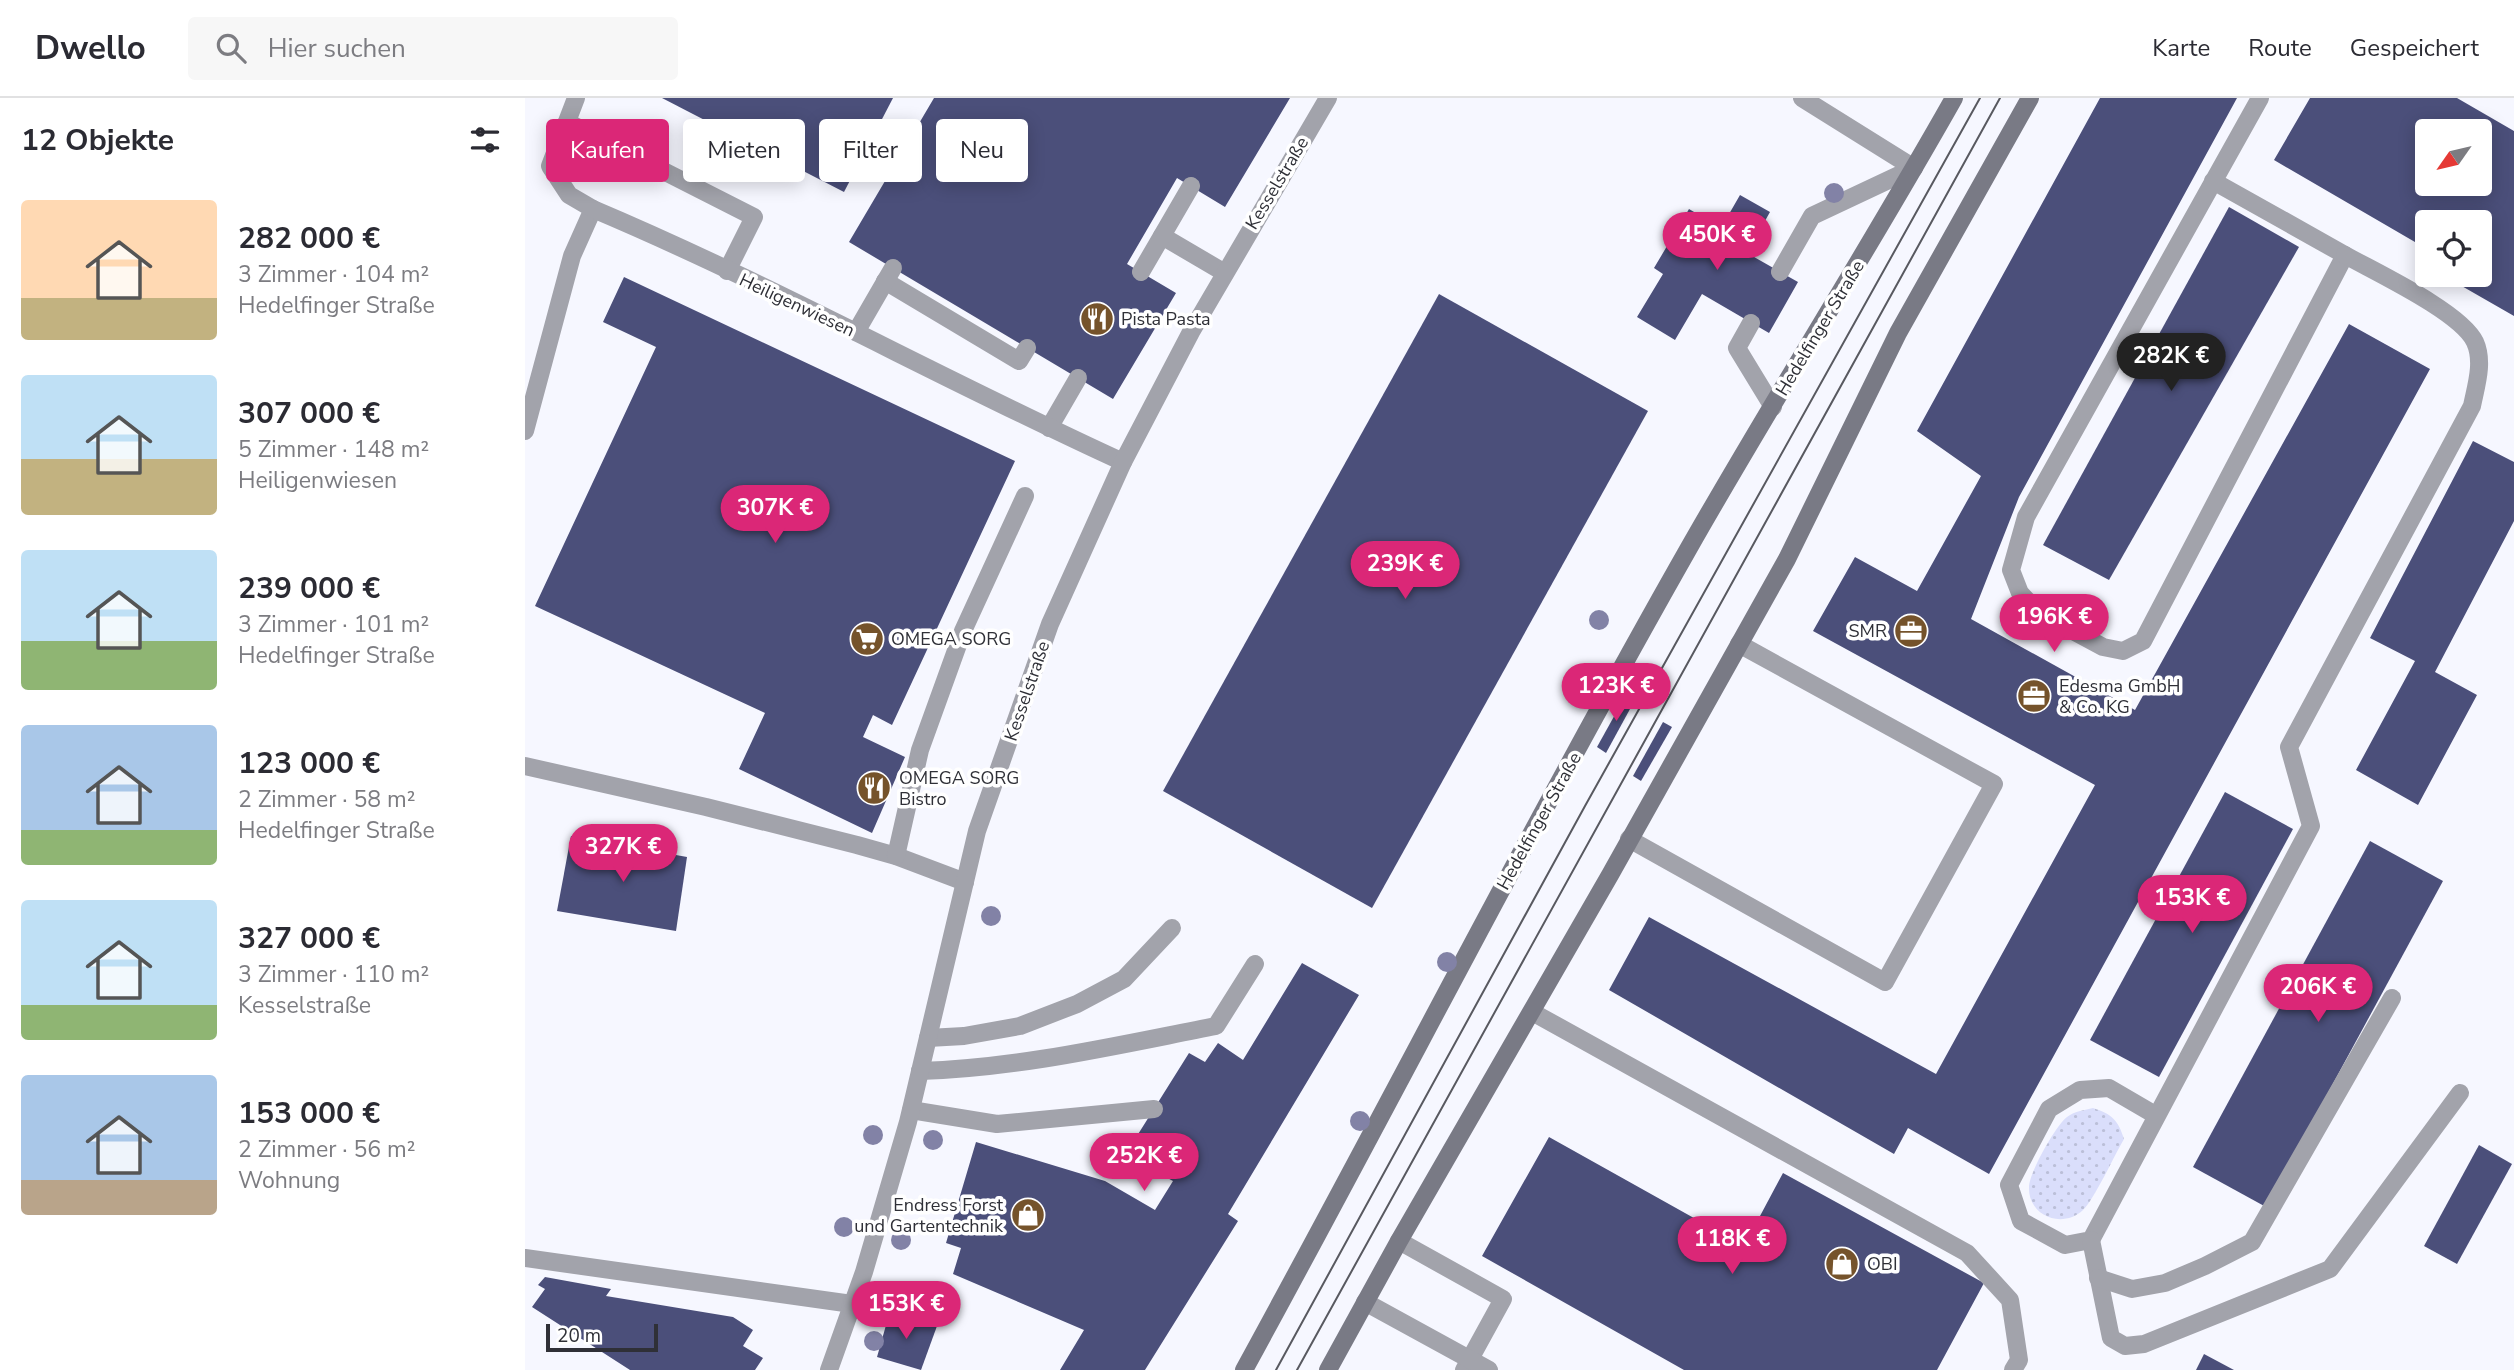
<!DOCTYPE html>
<html lang="de">
<meta charset="utf-8">
<style>
body{margin:0;font-family:"Nunito Sans",sans-serif;background:#f7f7f7;color:#2b2b33;height:100vh;display:flex;flex-direction:column;font-size:26px;white-space:nowrap}
*{box-sizing:border-box;margin:0}
p{font-size:23px;color:#7c7c81}
.icon{flex:none;width:38px;height:38px;fill:none;stroke:currentColor;stroke-width:2;stroke-linecap:round;stroke-linejoin:round}
.map{position:relative;flex:1;overflow:hidden}
.side{display:flex;flex-direction:column;background:#fff;width:525px}
.side>*{flex:none}
.guide{position:absolute;left:21px;top:21px;width:665px;height:63px;display:flex;gap:14px}
.needle{width:46px;rotate:236deg}
.fabs{position:absolute;left:1890px;top:21px;display:grid;gap:14px}
.fabs a{display:grid;place-items:center;width:77px;height:77px;border-radius:7px;background:#fff;box-shadow:0 4px 18px #0003;font-size:35px}
.scale{position:absolute;left:21px;bottom:18px;width:112px;box-sizing:border-box;padding-left:7px;border:4px solid #2f3037;border-top:0;font-size:19px;line-height:24px;white-space:nowrap;color:#2f3037;-webkit-text-stroke:5px #fff;paint-order:stroke}
.price{position:absolute;translate:-50% -60px;padding:0 16px;border-radius:24px;background:#db2777;color:#fff;font-size:23px;line-height:46px;filter:drop-shadow(0 2px 4px #0008)}
.price::after{content:'';position:absolute;left:50%;top:42px;width:21px;height:16px;margin-left:-10px;background:inherit;clip-path:polygon(0 0,100% 0,50% 100%)}
.price.selected{background:#222;color:#fff}
ul{padding:0;list-style:none}
li{display:flex;align-items:center;gap:21px;height:175px;padding:0 21px}
li span{display:grid;place-items:center;flex:none;width:196px;height:140px;border-radius:7px;color:#555}
li>.icon{margin-inline-start:auto}
span .icon{width:84px;height:84px;fill:#fffc;stroke-width:1}
li b{font-size:30px}
h2{display:flex;justify-content:space-between;align-items:center;height:84px;padding:0 21px;font-size:30px}
.pill{padding:0 24px;border-radius:7px;background:#fff;box-shadow:0 4px 18px #0003;font-size:24px;line-height:63px}
.pill.selected{background:#db2777;color:#fff}
header{display:flex;align-items:center;gap:42px;box-sizing:border-box;height:98px;padding:0 35px;background:#fff;border-bottom:2px solid #e1e1e2}
header strong{font-size:33px}
nav{display:flex;gap:38px;margin-inline-start:auto;font-size:24px}
.search{width:490px;height:63px;background:#f7f7f7;display:flex;align-items:center;gap:18px;box-sizing:border-box;padding:0 24px;border-radius:7px;color:#7c7c81;font-size:26px}
main{display:flex;flex:1;min-height:0}
.map>svg:first-child{display:block}
.grass{fill:url(#grass-dots)}
.building{fill:#4b4f7a;fill-rule:evenodd}
.lines{fill:none;stroke-linecap:round;stroke-linejoin:round}
.lane{stroke:#a2a3ab;stroke-width:18}
.street{stroke:#a2a3ab;stroke-width:18}
.secondary{stroke:#797a85;stroke-width:18}
.tram{stroke:#585960;stroke-width:2}
.tree{fill:#8282a6}
.labels{text-anchor:middle;dominant-baseline:central;stroke-width:7;stroke-linejoin:round;paint-order:stroke}
.street-label{font-size:18px;fill:#2f3037;stroke:#fff}
.poi-label{font-size:18px;fill:#2f3037;stroke:#fff;text-anchor:start}
</style>
<header>
<strong>Dwello</strong>
<div class="search"><svg class="icon" aria-label="search" viewBox="0 0 24 24"><circle cx="10" cy="10" r="6"/><path d="M15 15l6 6"/></svg>Hier suchen</div>
<nav><a>Karte</a><a>Route</a><a>Gespeichert</a></nav>
</header>
<main>
<section class="side">
<h2>12 Objekte<svg class="icon" aria-label="filters" viewBox="0 0 24 24"><path d="M4 7h16M4 17h16"/><circle cx="9" cy="7" r="2"/><circle cx="15" cy="17" r="2"/></svg></h2>
<ul>
<li><span style="background:linear-gradient(#ffd9b3 70%,#c2b280 0)"><svg class="icon" aria-label="home" viewBox="0 0 24 24"><path d="M3 11l9-7 9 7M6 9v11h12V9"/></svg></span><div><b>282 000 €</b><p>3 Zimmer · 104 m²</p><p>Hedelfinger Straße</p></div></li>
<li><span style="background:linear-gradient(#bfe0f5 60%,#c2b280 0)"><svg class="icon" aria-label="home" viewBox="0 0 24 24"><path d="M3 11l9-7 9 7M6 9v11h12V9"/></svg></span><div><b>307 000 €</b><p>5 Zimmer · 148 m²</p><p>Heiligenwiesen</p></div></li>
<li><span style="background:linear-gradient(#bfe0f5 65%,#8fb573 0)"><svg class="icon" aria-label="home" viewBox="0 0 24 24"><path d="M3 11l9-7 9 7M6 9v11h12V9"/></svg></span><div><b>239 000 €</b><p>3 Zimmer · 101 m²</p><p>Hedelfinger Straße</p></div></li>
<li><span style="background:linear-gradient(#a9c7e8 75%,#8fb573 0)"><svg class="icon" aria-label="home" viewBox="0 0 24 24"><path d="M3 11l9-7 9 7M6 9v11h12V9"/></svg></span><div><b>123 000 €</b><p>2 Zimmer · 58 m²</p><p>Hedelfinger Straße</p></div></li>
<li><span style="background:linear-gradient(#bfe0f5 75%,#8fb573 0)"><svg class="icon" aria-label="home" viewBox="0 0 24 24"><path d="M3 11l9-7 9 7M6 9v11h12V9"/></svg></span><div><b>327 000 €</b><p>3 Zimmer · 110 m²</p><p>Kesselstraße</p></div></li>
<li><span style="background:linear-gradient(#a9c7e8 75%,#b9a48a 0)"><svg class="icon" aria-label="home" viewBox="0 0 24 24"><path d="M3 11l9-7 9 7M6 9v11h12V9"/></svg></span><div><b>153 000 €</b><p>2 Zimmer · 56 m²</p><p>Wohnung</p></div></li>
</ul>
</section>
<div class="map">
<svg width="1989" height="1272" viewBox="0 0 1989 1272">
<defs>
<pattern id="grass-dots" width="8" height="8" patternUnits="userSpaceOnUse" patternTransform="scale(1.75)"><rect width="8" height="8" fill="#dadefb"/><path d="M2 2h.1M6 6h.1" fill="none" stroke="#bbbfd8" stroke-width="1.8" stroke-linecap="round"/></pattern>
</defs>
<rect width="100%" height="100%" fill="#f6f7ff"/>
<path class="grass" d="M1568,1010C1587,1016 1593,1022 1599,1041C1590,1056 1569,1102 1558,1112C1538,1131 1503,1119 1504,1089C1504,1075 1531,1027 1542,1019C1550,1013 1560,1012 1568,1010Z"/>
<g class="building">
<path d="M137,0H368L319,94Z"/>
<path d="M409,0H765L700,109L652,80L602,166L651,195L588,301L324,144Z"/>
<path d="M1575,0H1712L1494,399L1446,521L1610,612L1824,226L1905,271L1464,1076L1383,1030L1369,1056L1084,892L1124,819L1411,976L1570,687L1288,533L1330,459L1392,493L1456,378L1392,333Z"/>
<path d="M1785,0H1932L1989,33V218L1928,183L1931,177H1955V124H1902V151L1749,62ZM1902,33H1955V86H1902Z"/>
<path d="M1215,97L1245,114L1222,155L1273,184L1244,235L1177,196L1150,242L1112,219L1138,176L1129,170L1164,111L1196,130Z"/>
<path d="M1704,109L1774,149L1584,482L1518,447Z"/>
<path d="M99,179L490,363L367,627L348,617L338,639L380,659L347,735L214,671L240,615L10,508L131,249L78,224Z"/>
<path d="M914,196L1123,313L847,810L638,693Z"/>
<path d="M1948,343L1989,364V423L1910,574L1952,597L1893,707L1831,672L1890,563L1845,540Z"/>
<path d="M1102,595L1111,600L1081,655L1072,649Z"/>
<path d="M1138,624L1147,629L1116,683L1108,678Z"/>
<path d="M1700,694L1768,731L1634,979L1565,942Z"/>
<path d="M46,738L162,759L151,833L32,813Z"/>
<path d="M1845,743L1918,783L1741,1109L1668,1069Z"/>
<path d="M777,865L834,897L703,1116L713,1123L620,1272H535L559,1232L428,1176L436,1150L421,1145L451,1044L580,1083L630,1112L648,1083L600,1057L664,955L680,964L693,945L718,962Z"/>
<path d="M1024,1039L1219,1148L1258,1075L1459,1185L1412,1272H1159L957,1158Z"/>
<path d="M1954,1047L1987,1066L1932,1166L1899,1148Z"/>
<path d="M20,1179L86,1191L81,1198L208,1219L228,1232L218,1248L238,1260L230,1272H105L7,1209L20,1191L13,1187Z"/>
<path d="M365,1213L412,1228L396,1272L352,1259Z"/>
<path d="M1679,1256L1709,1272H1671Z"/>
</g>
<g class="lines">
<g class="lane">
<path d="M42,24L229,119L202,173"/>
<path d="M1688,83L1820,157L1618,543L1598,553L1578,549L1513,514L1495,495L1486,472L1501,419L1735,0"/>
<path d="M637,138L700,175"/>
<path d="M616,174L666,88"/>
<path d="M1255,174L1287,118L1389,70"/>
<path d="M360,183L494,263L502,250"/>
<path d="M1226,225L1212,250L1248,309"/>
<path d="M331,234L368,170"/>
<path d="M524,330L553,280"/>
<path d="M0,333L47,158L68,111"/>
<path d="M0,668L181,709L332,747L371,758L440,784"/>
<path d="M1104,741L1360,884L1469,686L1214,546"/>
<path d="M371,758L395,652L438,533L500,398"/>
<path d="M1007,914L1442,1155L1485,1202L1494,1262L1488,1272"/>
<path d="M403,940L439,938L495,928L552,906L599,881L647,830"/>
<path d="M395,973C495,970 593,947 691,928L730,866"/>
<path d="M386,1012L472,1026L629,1011"/>
<path d="M1632,1018L1584,990L1555,992L1524,1011L1484,1087L1496,1123L1540,1147L1566,1142L1786,728L1764,649L1947,308C1951,288 1959,264 1950,244C1936,214 1850,174 1820,157"/>
<path d="M1566,1142L1586,1240L1600,1248L1619,1246L1805,1171L1935,995"/>
<path d="M874,1143L978,1201L939,1272"/>
<path d="M0,1160L327,1206"/>
<path d="M1573,1180L1607,1191L1640,1185L1680,1168L1727,1144L1867,900"/>
<path d="M840,1204L964,1272"/>
</g>
<g class="street">
<path d="M51,0L25,68L44,97L68,111C248,187 420,283 598,364"/>
<path d="M1277,0L1389,70"/>
<path d="M304,1272L339,1174L383,1024L452,733L525,526L598,364L666,234L803,0"/>
</g>
<g class="secondary">
<path d="M719,1272C869,998 1011,719 1165,448C1251,297 1344,151 1429,0"/>
<path d="M803,1272L874,1143L1085,777L1262,461L1373,235L1505,0"/>
</g>
<g class="tram">
<path d="M751,1272L1060,708L1455,0"/>
<path d="M772,1272C1003,846 1239,423 1475,0"/>
</g>
</g>
<g class="tree">
<circle cx="1309" cy="95" r="10"/>
<circle cx="1074" cy="522" r="10"/>
<circle cx="466" cy="818" r="10"/>
<circle cx="922" cy="864" r="10"/>
<circle cx="835" cy="1023" r="10"/>
<circle cx="348" cy="1037" r="10"/>
<circle cx="408" cy="1042" r="10"/>
<circle cx="319" cy="1129" r="10"/>
<circle cx="376" cy="1142" r="10"/>
<circle cx="349" cy="1243" r="10"/>
</g>
<defs>
<g id="restaurant-disc" transform="scale(1.75)"><circle r="9.5" fill="#75532b" stroke="#fff"/><path d="M-5-6h1v4h1v-4h1v4h1v-4h1v5L-1.5 .5V6h-2V.5L-5-1ZM5-6V6H3V1.5H1.5Q1.5-4 5-6Z" fill="#fff"/></g>
<g id="office-disc" transform="scale(1.75)"><circle r="9.5" fill="#75532b" stroke="#fff"/><path d="M-6-3h4V-5.5h4V-3h4V5H-6ZM-1-4.5V-3h2v-1.5ZM-6 0V1H6V0Z" fill="#fff"/></g>
<g id="supermarket-disc" transform="scale(1.75)"><circle r="9.5" fill="#75532b" stroke="#fff"/><path d="M-6-5.5h2.5l.6 2H6L4.5 2H-2.5L-4.4-4H-6ZM-1.5 3.2a1.3 1.3 0 1 0 .1 0ZM3 3.2a1.3 1.3 0 1 0 .1 0Z" fill="#fff"/></g>
<g id="shop-disc" transform="scale(1.75)"><circle r="9.5" fill="#75532b" stroke="#fff"/><path d="M-5-2.5h2.3a2.7 3.5 0 0 1 5.4 0H5L5.5 6h-11ZM-1.5-2.5h3a1.5 2.3 0 0 0-3 0Z" fill="#fff"/></g>
</defs>
<g fill-rule="evenodd">
<use href="#restaurant-disc" x="572" y="221"/>
<use href="#office-disc" x="1386" y="533"/>
<use href="#supermarket-disc" x="342" y="541"/>
<use href="#office-disc" x="1509" y="598"/>
<use href="#restaurant-disc" x="349" y="690"/>
<use href="#shop-disc" x="503" y="1117"/>
<use href="#shop-disc" x="1317" y="1166"/>
</g>
<g class="labels">
<g class="street-label">
<text transform="translate(752 85) rotate(-59)">Kesselstraße</text>
<text transform="translate(272 207) rotate(25)">Heiligenwiesen</text>
<text transform="translate(1295 230) rotate(-59)">Hedelfinger Straße</text>
<text transform="translate(502 593) rotate(-71)">Kesselstraße</text>
<text transform="translate(1014 723) rotate(-61)">Hedelfinger Straße</text>
</g>
<g class="poi-label">
<text x="596" y="221">Pista Pasta</text>
<text x="1362" y="533" text-anchor="end">SMR</text>
<text x="366" y="541">OMEGA SORG</text>
<text x="1534" y="588">Edesma GmbH<tspan x="1534" dy="21">&amp; Co. KG</tspan></text>
<text x="374" y="680">OMEGA SORG<tspan x="374" dy="21">Bistro</tspan></text>
<text x="478" y="1107" text-anchor="end">Endress Forst<tspan x="478" dy="21">und Gartentechnik</tspan></text>
<text x="1342" y="1166">OBI</text>
</g>
</g>
</svg>
<div class="fabs">
<a><svg class="needle" viewBox="-14 -14 28 28"><path d="M0-13l5 13h-10z" fill="#e53935"/><path d="M0 13l5-13h-10z" fill="#7c7c81"/></svg></a>
<a><svg class="icon" aria-label="locate" viewBox="0 0 24 24"><circle cx="12" cy="12" r="6"/><path d="M12 2v4M12 18v4M2 12h4M18 12h4"/></svg></a>
</div>
<div class="scale">20 m</div>
<b class="price" style="left:1192px;top:174px">450K €</b>
<b class="price selected" style="left:1646px;top:295px">282K €</b>
<b class="price" style="left:250px;top:447px">307K €</b>
<b class="price" style="left:880px;top:503px">239K €</b>
<b class="price" style="left:1529px;top:556px">196K €</b>
<b class="price" style="left:1091px;top:625px">123K €</b>
<b class="price" style="left:98px;top:786px">327K €</b>
<b class="price" style="left:1667px;top:837px">153K €</b>
<b class="price" style="left:1793px;top:926px">206K €</b>
<b class="price" style="left:619px;top:1095px">252K €</b>
<b class="price" style="left:1207px;top:1178px">118K €</b>
<b class="price" style="left:381px;top:1243px">153K €</b>
<div class="guide">
<a class="pill selected">Kaufen</a>
<a class="pill">Mieten</a>
<a class="pill">Filter</a>
<a class="pill">Neu</a>
</div>
</div>
</main>
